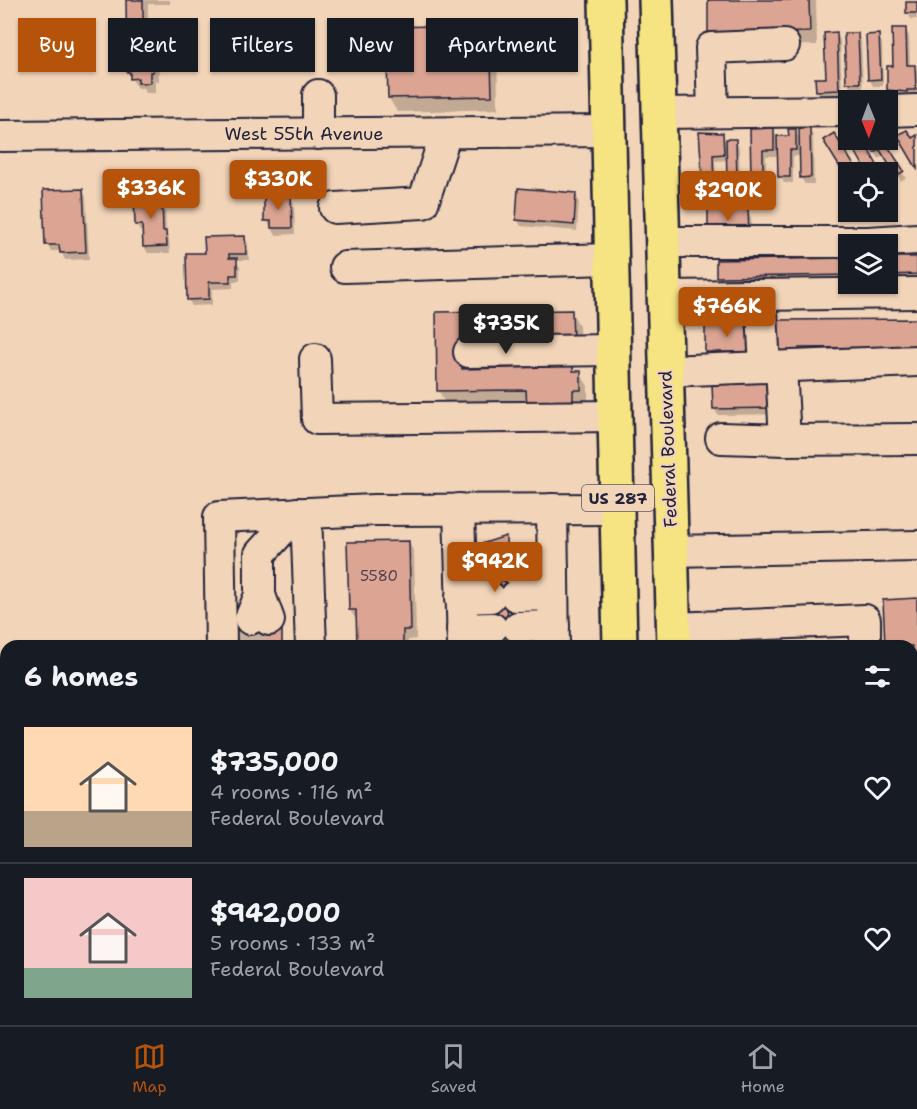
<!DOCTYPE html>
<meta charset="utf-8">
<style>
body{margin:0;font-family:"Shantell Sans",sans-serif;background:#20242c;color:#f1f3f6;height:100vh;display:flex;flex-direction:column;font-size:22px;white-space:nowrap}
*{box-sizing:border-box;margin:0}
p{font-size:20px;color:#9ea1a6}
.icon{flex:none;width:33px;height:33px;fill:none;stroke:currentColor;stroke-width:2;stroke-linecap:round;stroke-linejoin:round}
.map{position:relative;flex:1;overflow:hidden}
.panel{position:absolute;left:0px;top:640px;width:918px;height:386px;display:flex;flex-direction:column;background:#171b24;border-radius:18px 18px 0 0;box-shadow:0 2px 4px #0004}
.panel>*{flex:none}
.hud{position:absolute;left:18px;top:18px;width:600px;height:54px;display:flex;gap:12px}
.needle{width:39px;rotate:179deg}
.controls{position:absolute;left:838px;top:90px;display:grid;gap:12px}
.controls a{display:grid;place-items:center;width:60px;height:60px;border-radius:0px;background:#171b24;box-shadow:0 2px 4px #0004;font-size:30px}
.price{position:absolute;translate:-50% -51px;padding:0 14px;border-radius:6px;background:#b45309;color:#fff;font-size:20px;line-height:39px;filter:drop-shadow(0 2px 3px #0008)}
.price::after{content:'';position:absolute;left:50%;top:36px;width:18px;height:14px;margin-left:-9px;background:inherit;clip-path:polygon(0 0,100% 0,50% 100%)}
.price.on{background:#222;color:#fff}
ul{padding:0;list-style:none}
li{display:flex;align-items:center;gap:18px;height:150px;padding:0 24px}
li+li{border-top:2px solid #363941}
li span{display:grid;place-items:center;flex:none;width:168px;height:120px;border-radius:0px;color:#555}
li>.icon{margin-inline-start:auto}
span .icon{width:72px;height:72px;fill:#fffc;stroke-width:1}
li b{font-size:26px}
h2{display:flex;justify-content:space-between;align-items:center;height:72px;padding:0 24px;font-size:26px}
.tag{padding:0 21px;border-radius:0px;background:#171b24;box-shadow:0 2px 4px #0004;font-size:21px;line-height:54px}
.tag.on{background:#b45309;color:#fff}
.tabs{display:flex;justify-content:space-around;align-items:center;height:84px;border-top:2px solid #363941;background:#171b24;font-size:16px;color:#9ea1a6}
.tabs a{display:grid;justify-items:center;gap:3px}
.tabs .on{color:#b45309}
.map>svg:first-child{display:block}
.shadow{fill:#0003}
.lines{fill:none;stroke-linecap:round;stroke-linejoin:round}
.stream{stroke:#5f86a3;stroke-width:7}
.building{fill:#dca593;stroke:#22223b;stroke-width:1.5}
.minor-tunnel{stroke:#c8b09f;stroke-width:30;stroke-dasharray:30 15;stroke-linecap:butt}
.minor-casing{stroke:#22223b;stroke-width:34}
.major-casing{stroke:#22223b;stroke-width:38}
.minor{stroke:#f2d4b8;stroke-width:30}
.major{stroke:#f6e381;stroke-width:33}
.labels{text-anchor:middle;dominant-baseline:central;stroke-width:4.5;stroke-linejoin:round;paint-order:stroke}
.number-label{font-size:15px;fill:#504351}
.shield{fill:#f2d4b8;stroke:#605760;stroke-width:1.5}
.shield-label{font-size:16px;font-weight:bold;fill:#22223b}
.street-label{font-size:18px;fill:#22223b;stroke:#f2d4b8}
</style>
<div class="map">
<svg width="917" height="1025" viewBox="0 0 917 1025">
<rect width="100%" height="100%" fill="#f2d4b8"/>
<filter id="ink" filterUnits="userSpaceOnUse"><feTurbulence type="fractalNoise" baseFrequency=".0167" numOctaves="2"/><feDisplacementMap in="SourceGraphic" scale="12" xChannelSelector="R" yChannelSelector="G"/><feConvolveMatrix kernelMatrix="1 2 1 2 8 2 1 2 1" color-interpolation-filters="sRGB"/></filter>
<g filter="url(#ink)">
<g class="shadow">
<path d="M128,0H170V4H148V28H152L158,38L159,81H155V93H146L143,88H137L128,72Z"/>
<path d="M709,0H816L817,45L718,47Z"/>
<path d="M917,3V19H911L908,13Z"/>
<path d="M489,26L497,40L498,109L397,112L389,98L388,29Z"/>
<path d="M905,29L909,36L910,67H914L917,71V96L893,97L889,90Z"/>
<path d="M837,34L840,40L842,96L821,97L817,90L827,79Z"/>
<path d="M857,34L861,41L863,89L851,90L848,83Z"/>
<path d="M878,36L882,42L883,86H873L870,80Z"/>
<path d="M809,129L813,136L814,184H805L801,178V156H793V183H784L780,176L779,156H766V182H756L752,176V130H773L777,138L790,137L795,130L800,140Z"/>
<path d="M701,134L722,135L725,141H735L739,147L740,186L732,187L729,180L728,160L715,161L717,193L708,194L704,187Z"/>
<path d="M868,140H882L906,178L901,181L884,155L879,159Z"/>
<path d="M83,191L86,197L89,259L65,260L61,251H51L47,245Z"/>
<path d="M576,195L579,201L577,231L521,226L517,219Z"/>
<path d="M161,197L165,204L166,233L169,239L170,253H148L144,247V231H140L136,225Z"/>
<path d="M290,197L294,203L295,234L276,235L266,220Z"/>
<path d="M738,210H747L751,217L752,241Z"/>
<path d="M245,237L248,244L249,260H236L240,266V281H233V288L212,289V305L192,306L188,299L206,254Z"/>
<path d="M917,258V284L724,287L718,277L849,259V284H888V259Z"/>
<path d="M571,312L579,325L580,354L469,350V370L551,369L572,366L576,373H580L588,386V403L446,405L439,391L438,313Z"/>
<path d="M917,320V357L804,358L779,322Z"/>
<path d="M748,325L753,358H711L707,352Z"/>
<path d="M776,383L781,414L718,415L714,409Z"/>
<path d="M506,538L509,646H484L482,545Z"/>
<path d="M408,542L414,552L416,639L408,640V646H359L358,620H356L350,610Z"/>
<path d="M917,600V673H912V646H887L885,601Z"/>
<path d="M283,623V646H228Z"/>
<rect x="0" y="701" width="6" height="35"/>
<rect x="912" y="717" width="5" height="26"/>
<path d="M914,844H917V854L915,850Z"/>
<path d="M912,907L917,909V925L912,923Z"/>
</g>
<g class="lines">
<path class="stream" d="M912,991H917"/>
</g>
<g class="building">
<path d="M126,0H143V27H153V72H150V83H138V78L130,79V72H127Z"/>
<path d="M708,0H809L810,32L708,34Z"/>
<rect x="906" y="2" width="11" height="11"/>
<path d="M490,25L492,96L388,98L386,27Z"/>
<path d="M892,28H906L907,65H915L916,90H907V92L887,90V66H893Z"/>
<path d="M837,32L839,90L816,91L815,78H826L824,33Z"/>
<path d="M844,33H858L860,83H846Z"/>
<path d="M879,34L881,79L868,80L866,35Z"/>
<path d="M810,127L811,177L800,178L799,128Z"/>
<path d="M774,128V150H763V176H751L750,129Z"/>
<path d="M788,129H796V150H790V177H778L777,136H789Z"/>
<path d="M907,130L912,138L917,135V169L897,135Z"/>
<path d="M699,132L723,133L724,154L713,155L714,187H703Z"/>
<path d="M834,133L858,172H849V182L823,140Z"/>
<path d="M849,134V140H863L881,172H867L846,135Z"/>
<path d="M726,139H736L737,180H727Z"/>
<path d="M866,140H884L904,171L896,176L880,150L874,153Z"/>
<path d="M518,188L576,193L574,225L516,220Z"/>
<path d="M83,189L86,252L60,253L59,245H45L43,190Z"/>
<path d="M162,195L163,231H166L167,246L143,247L142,225H135L134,196Z"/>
<path d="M291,195L292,228H271V221H264V196Z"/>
<path d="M737,206V209H748L749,235L708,239V207Z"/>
<path d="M245,236L246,254H229V258H237V275H230V282H209V299L187,300L186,253H205L204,237Z"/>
<path d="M888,257H917V274L888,275Z"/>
<path d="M849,258V275L716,277V260Z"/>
<path d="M572,310L573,341H555L554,336L462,337V369L549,367V365L573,364V371H581V390H573V408H527L526,390L437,391L436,312Z"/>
<path d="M917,319V347L799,348V355H778V320Z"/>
<path d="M705,324H749L750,352H705Z"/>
<path d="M777,382L778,408L713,409L712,383Z"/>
<path d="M506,536L508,646H483L481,544Z"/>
<path d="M409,541L411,630H403V646H357L356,610H349L347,542Z"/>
<path d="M917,598V660H912V646H885L883,600Z"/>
<rect x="226" y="619" width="56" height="27"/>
<rect x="0" y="700" width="6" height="30"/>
<rect x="912" y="716" width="5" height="21"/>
<path d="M912,905L917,908V921L912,919Z"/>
</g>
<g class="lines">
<path class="minor-tunnel" d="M250,619V646"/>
<g class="minor-casing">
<g id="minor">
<path d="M318,95V134"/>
<path d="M888,111L917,110"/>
<path d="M713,112L711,48L784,45"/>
<path d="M659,113L849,111"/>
<path d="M0,136L609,131"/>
<path d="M335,208L423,203L446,133"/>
<path d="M662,242H868L917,239"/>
<path d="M345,267L611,259"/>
<path d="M761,295L765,367"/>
<path d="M664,296L917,293"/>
<path d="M469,352L613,350"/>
<path d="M315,359L317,419L615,416"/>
<path d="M781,367L785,440"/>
<path d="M666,371L917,361"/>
<path d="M721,438L785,440L917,439"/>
<path d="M459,509L463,646"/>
<path d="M552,509L554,646"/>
<path d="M306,513L311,646"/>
<path d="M671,551L917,546"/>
<path d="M515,569L553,568"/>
<path d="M461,571L489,570"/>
<path d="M260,595V554L297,513"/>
<path d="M516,596L553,595"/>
<path d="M461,598L490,597"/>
<path d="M250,619L260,595L269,620"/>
<path d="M518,627L554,626"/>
<path d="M673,628L865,620V646"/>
<path d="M462,629L492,628"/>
<path d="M221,646L219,517L374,510L618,509"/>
<path d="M912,694H917"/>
<path d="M0,811H6"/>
<path d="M912,879H917"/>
</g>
</g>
<g class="major-casing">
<g id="major">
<path d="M606,0L620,646"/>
<path d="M656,0L674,646"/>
<path d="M629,1020V1025"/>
<path d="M684,1020V1025"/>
</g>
</g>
<use href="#minor" class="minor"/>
<use href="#major" class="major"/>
</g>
</g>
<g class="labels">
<g class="number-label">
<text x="379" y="576">5580</text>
</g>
<rect class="shield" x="582" y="485" width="72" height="26" rx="4.5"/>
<g class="shield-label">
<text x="618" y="498">US 287</text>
</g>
<g class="street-label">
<text x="304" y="134">West 55th Avenue</text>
<text transform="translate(668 449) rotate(-92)">Federal Boulevard</text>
</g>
</g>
</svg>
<div class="controls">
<a><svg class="needle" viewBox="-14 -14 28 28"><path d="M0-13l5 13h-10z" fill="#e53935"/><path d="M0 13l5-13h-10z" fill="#9ea1a6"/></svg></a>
<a><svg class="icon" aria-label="locate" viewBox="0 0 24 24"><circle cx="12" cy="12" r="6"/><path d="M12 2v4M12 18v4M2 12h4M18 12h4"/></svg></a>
<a><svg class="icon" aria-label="layers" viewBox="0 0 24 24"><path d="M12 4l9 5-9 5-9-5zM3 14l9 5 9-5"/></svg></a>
</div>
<b class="price" style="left:278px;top:211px">$330K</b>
<b class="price" style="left:151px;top:220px">$336K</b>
<b class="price" style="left:728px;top:222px">$290K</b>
<b class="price" style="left:727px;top:338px">$766K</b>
<b class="price on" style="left:506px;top:355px">$735K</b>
<b class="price" style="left:495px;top:593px">$942K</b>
<div class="hud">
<a class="tag on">Buy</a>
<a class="tag">Rent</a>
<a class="tag">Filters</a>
<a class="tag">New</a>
<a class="tag">Apartment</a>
</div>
<section class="panel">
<h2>6 homes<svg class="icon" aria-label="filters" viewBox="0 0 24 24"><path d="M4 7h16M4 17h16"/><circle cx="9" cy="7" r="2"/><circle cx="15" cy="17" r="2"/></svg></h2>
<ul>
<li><span style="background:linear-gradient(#ffd9b3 70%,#b9a48a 0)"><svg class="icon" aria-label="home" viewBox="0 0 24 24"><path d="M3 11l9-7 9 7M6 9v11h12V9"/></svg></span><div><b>$735,000</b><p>4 rooms · 116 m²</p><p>Federal Boulevard</p></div><svg class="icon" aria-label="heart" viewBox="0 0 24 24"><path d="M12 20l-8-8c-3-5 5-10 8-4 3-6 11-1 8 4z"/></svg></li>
<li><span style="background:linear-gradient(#f6c9c9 75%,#7fa58c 0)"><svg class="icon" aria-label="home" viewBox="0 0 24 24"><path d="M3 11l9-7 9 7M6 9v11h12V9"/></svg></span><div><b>$942,000</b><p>5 rooms · 133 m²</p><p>Federal Boulevard</p></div><svg class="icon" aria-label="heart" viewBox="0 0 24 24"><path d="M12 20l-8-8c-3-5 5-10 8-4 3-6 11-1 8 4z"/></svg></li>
</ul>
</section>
</div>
<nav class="tabs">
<a class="on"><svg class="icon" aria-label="map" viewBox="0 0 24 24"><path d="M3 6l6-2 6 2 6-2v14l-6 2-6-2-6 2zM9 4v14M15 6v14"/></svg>Map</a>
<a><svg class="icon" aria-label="saved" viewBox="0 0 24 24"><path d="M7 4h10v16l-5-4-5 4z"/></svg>Saved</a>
<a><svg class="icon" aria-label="home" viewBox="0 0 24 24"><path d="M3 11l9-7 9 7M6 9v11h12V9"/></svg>Home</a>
</nav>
